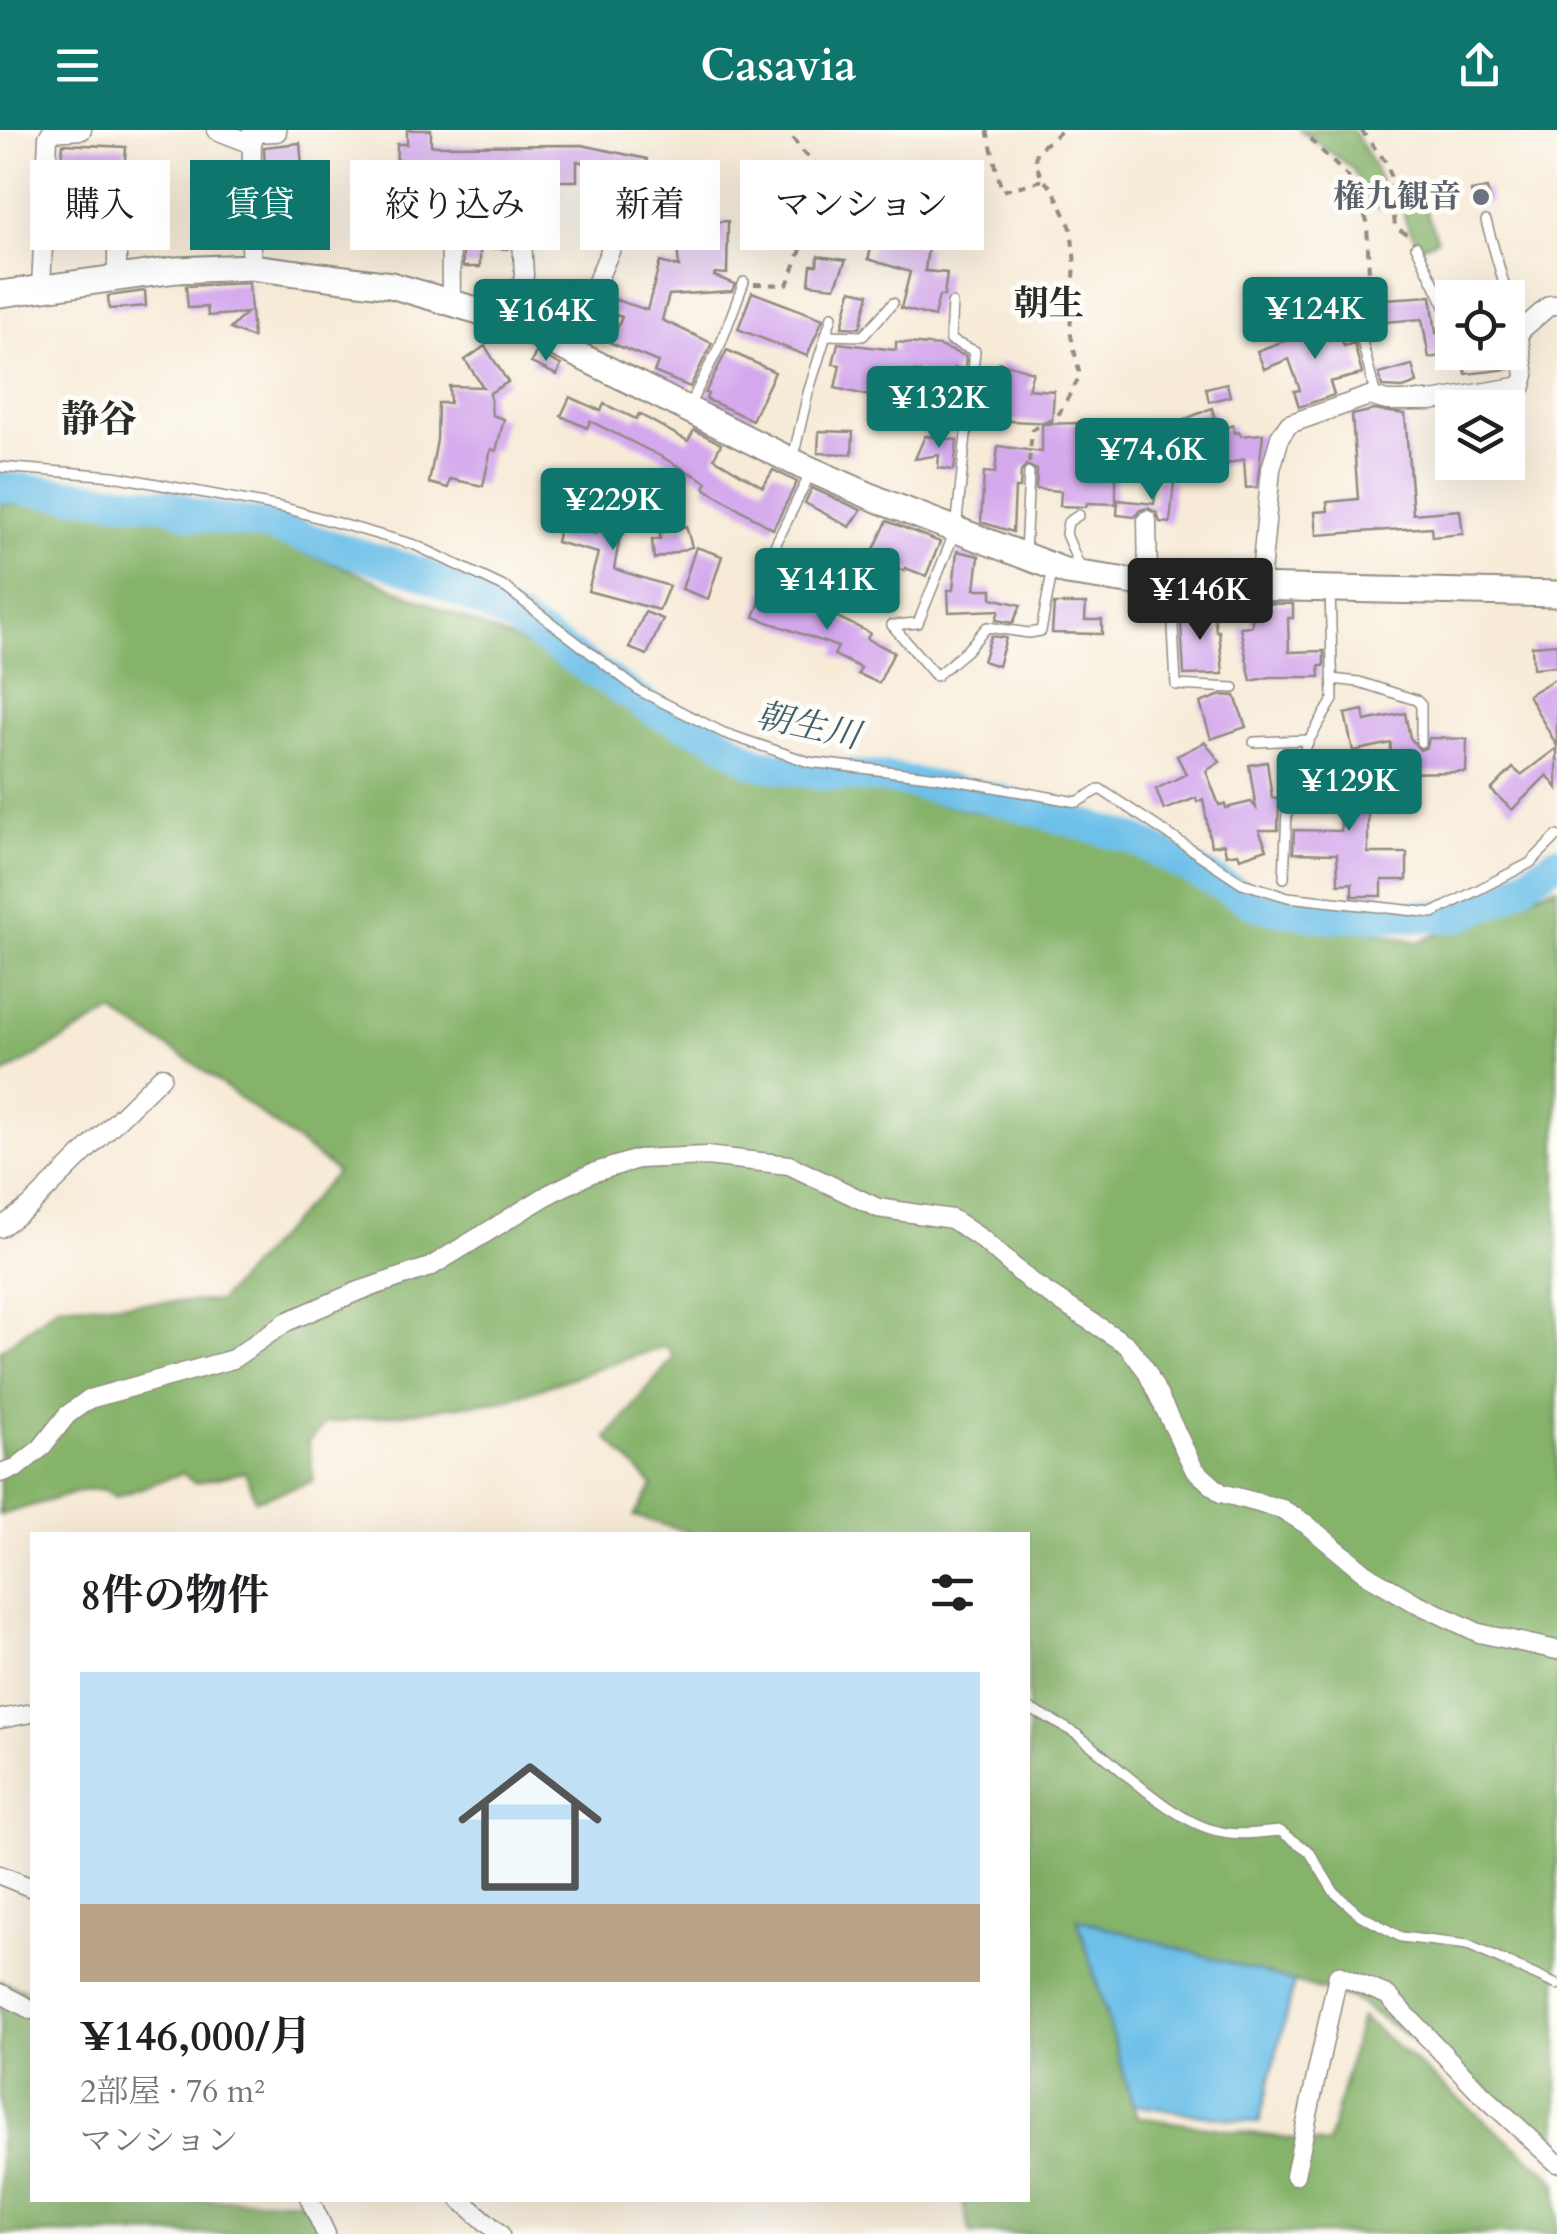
<!DOCTYPE html>
<html lang="ja">
<meta charset="utf-8">
<style>
body{margin:0;font-family:Cardo,"Noto Serif JP",serif;background:#f2f2f2;color:#202124;height:100vh;display:flex;flex-direction:column;font-size:38px;white-space:nowrap}
*{box-sizing:border-box;margin:0}
p{font-size:32px;color:#757577}
.icon{flex:none;width:55px;height:55px;fill:none;stroke:currentColor;stroke-width:2;stroke-linecap:round;stroke-linejoin:round}
.map{position:relative;flex:1;overflow:hidden}
.details{position:absolute;left:30px;top:1402px;width:1000px;height:670px;display:flex;flex-direction:column;background:#fff;border-radius:0px;box-shadow:0 10px 40px #0002}
.details>*{flex:none}
.hud{position:absolute;left:30px;top:30px;width:1000px;height:90px;display:flex;gap:20px}
.fabs{position:absolute;left:1435px;top:150px;display:grid;gap:20px}
.fabs a{display:grid;place-items:center;width:90px;height:90px;border-radius:0px;background:#fff;box-shadow:0 10px 40px #0002;font-size:50px}
.price{position:absolute;translate:-50% -85px;padding:0 22px;border-radius:10px;background:#0f766e;color:#fff;font-size:32px;line-height:65px;filter:drop-shadow(0 2px 5px #0008)}
.price::after{content:'';position:absolute;left:50%;top:60px;width:30px;height:22px;margin-left:-15px;background:inherit;clip-path:polygon(0 0,100% 0,50% 100%)}
.price.selected{background:#222;color:#fff}
ul{padding:0;list-style:none}
li{display:grid;align-content:center;gap:20px;height:530px;padding:0 50px}
li span{display:grid;place-items:center;height:310px;border-radius:0px;color:#555}
li>.icon{margin-inline-start:auto}
span .icon{width:180px;height:180px;fill:#fffc;stroke-width:1}
li b{font-size:42px}
h2{display:flex;justify-content:space-between;align-items:center;height:120px;padding:0 50px;font-size:42px}
.chip{padding:0 35px;border-radius:0px;background:#fff;box-shadow:0 10px 40px #0002;font-size:35px;line-height:90px}
.chip.selected{background:#0f766e;color:#fff}
header{display:flex;justify-content:space-between;align-items:center;height:130px;padding:0 50px;background:#0f766e;color:#fff;font-size:45px;font-weight:700}
.map>svg:first-child{display:block}
.forest{fill:#86b36b;stroke:#586f4b;stroke-width:2.5}
.water{fill:#6dc0e9;stroke:#4c768a;stroke-width:2.5}
.lines{fill:none;stroke-linecap:round;stroke-linejoin:round}
.river{stroke:#6dc0e9;stroke-width:32}
.building{fill:#d4a8ed}
.lane-casing{stroke:#918b82;stroke-width:12}
.street-casing{stroke:#918b82;stroke-width:21}
.secondary-casing{stroke:#918b82;stroke-width:29}
.path{stroke:#918b82;stroke-width:4;stroke-dasharray:8 8;stroke-linecap:butt}
.lane{stroke:#fff;stroke-width:9}
.street{stroke:#fff;stroke-width:18}
.secondary{stroke:#fff;stroke-width:25}
.worship-dot{fill:#6b7280;stroke:#fdfcf7;stroke-width:4}
.labels{text-anchor:middle;dominant-baseline:central;stroke-width:10;stroke-linejoin:round;paint-order:stroke}
.worship-label{font-size:32px;font-weight:bold;fill:#5b616d;stroke:#fdfcf7;text-anchor:end}
.neighbourhood-label{font-size:35px;font-weight:bold;fill:#2b2b2b;stroke:#fdfcf7}
.water-label{font-size:35px;font-style:italic;fill:#425f6e;stroke:#fdfcf7}
.quarter-label{font-size:38px;font-weight:bold;fill:#2b2b2b;stroke:#fdfcf7}
</style>
<header><svg class="icon" aria-label="menu" viewBox="0 0 24 24"><path d="M4 6h16M4 12h16M4 18h16"/></svg>Casavia<svg class="icon" aria-label="share" viewBox="0 0 24 24"><path d="M12 15V3M7 8l5-5 5 5M5 13v7h14v-7"/></svg></header>
<div class="map">
<svg width="1557" height="2104" viewBox="0 0 1557 2104">
<rect width="100%" height="100%" fill="#fdfcf7"/>
<filter id="ink" filterUnits="userSpaceOnUse"><feTurbulence type="fractalNoise" baseFrequency=".01" numOctaves="2"/><feDisplacementMap in="SourceGraphic" scale="20" xChannelSelector="R" yChannelSelector="G"/><feConvolveMatrix kernelMatrix="1 2 1 2 8 2 1 2 1" color-interpolation-filters="sRGB"/></filter>
<filter id="wash" filterUnits="userSpaceOnUse"><feTurbulence type="fractalNoise" baseFrequency=".0048" numOctaves="4" result="noise"/><feDisplacementMap in="SourceGraphic" scale="40" xChannelSelector="R" yChannelSelector="G"/><feGaussianBlur stdDeviation="2.25" result="paint"/><feColorMatrix in="noise" values="0 0 0 0 0 0 0 0 0 0 0 0 0 0 0 0 0 1.4 0 .05"/><feComposite in="paint" operator="in"/></filter>
<g filter="url(#wash)">
<rect width="100%" height="100%" fill="#f7ebd8"/>
<g class="forest">
<path d="M1300,0H1353C1366,24 1389,50 1379,78L1368,70L1352,38Z"/>
<path d="M1413,62L1421,67L1437,109L1421,116C1408,99 1400,87 1404,64Z"/>
<path d="M0,374L173,375L351,440L602,548L656,582L792,637L969,681L1100,694L1216,765L1418,812L1557,756V2018L1485,1956L1352,1869L1078,1790L1137,1987L1328,2014L1361,1887L1557,2051V2104H971L962,2070H1028V1405H687L688,1402L634,1386L653,1356L607,1308L674,1227L665,1216L505,1270L326,1293L308,1312L314,1351L256,1370L245,1342L194,1353L182,1343L116,1367L103,1359L85,1360L0,1385V1221L59,1175L219,1171L337,1042L195,934L112,882L0,946Z"/>
<path d="M0,1851L32,1863V2070H308L325,2104H0Z"/>
</g>
<path class="water" d="M1078,1789L1294,1852L1259,1993L1133,1975Z"/>
<g class="lines">
<path class="river" d="M0,357L173,375L192,384L264,395L421,443L514,489L656,582L714,606L755,633L818,644L887,648L995,669L1137,710L1258,775L1331,788L1353,785L1456,787L1502,768L1557,731"/>
</g>
<g id="blocks">
<g class="building">
<path d="M407,0H431V15L436,16L582,15L647,29L642,55L605,48L607,38L577,31V51H558L559,65L532,67L531,53L525,42L478,44L480,104H508V119L480,118V137H463L461,45L449,38L438,46H396L397,14H407Z"/>
<path d="M300,13L302,37L265,40L264,17Z"/>
<path d="M63,14L126,17L124,45L61,37Z"/>
<path d="M658,52L686,65L676,86L648,73Z"/>
<path d="M1487,58L1491,72L1474,77L1471,61Z"/>
<path d="M265,70L310,72L309,97L264,95Z"/>
<path d="M728,91L727,144L715,143L714,146L735,154L732,161L669,165L662,190L712,213L690,257L654,242L658,232L611,213L622,187L599,179L604,166L647,180L660,132L679,137L675,95Z"/>
<path d="M876,103L928,117L925,141L947,143L944,166H939L934,187L901,178L910,142L868,129Z"/>
<path d="M818,126L846,130L835,157L809,154L811,135H817Z"/>
<path d="M249,153L253,208L230,199L246,183L208,186L207,177L188,178L186,156Z"/>
<path d="M851,160L869,164L860,198L842,197Z"/>
<path d="M145,161L146,176L109,179L108,166Z"/>
<path d="M752,162L823,189L807,226L738,199Z"/>
<path d="M1431,166L1436,203L1452,200V224L1429,228L1422,189L1371,193L1369,170Z"/>
<path d="M1335,192L1344,216L1354,213L1362,244L1330,252L1334,265L1299,277L1294,261L1300,260L1289,229L1264,239L1257,221Z"/>
<path d="M896,212L939,216L966,226L965,241L954,238L949,291H931L930,298L912,288L920,242L888,239L886,275L869,274L870,266L835,258L840,235L833,234L838,213L896,220Z"/>
<path d="M485,216L508,252L490,263L492,285L504,289L496,321L491,319L483,356L450,349L448,358L429,353L437,310L438,273H450L449,256L483,257L465,230Z"/>
<path d="M727,220L775,242L752,290L706,269L708,264L705,263Z"/>
<path d="M536,222L561,235L557,245L531,233Z"/>
<path d="M1462,222H1508L1510,239L1466,244Z"/>
<path d="M999,232L1033,242L1028,259L1054,261L1052,293L987,290V264L1003,265Z"/>
<path d="M1412,235L1417,253L1403,258L1382,257L1379,244Z"/>
<path d="M1227,253L1230,266L1209,272L1206,258Z"/>
<path d="M570,267L601,281L604,274L636,289L639,284L688,311L694,300L721,314L714,328L763,357L773,340L797,352L773,399L704,358L707,352L662,327L590,291L587,298L561,286Z"/>
<path d="M1212,278L1218,300L1233,295L1235,303L1239,302L1241,306L1263,304L1257,357L1246,358L1244,329L1214,338L1213,333L1196,338L1185,289Z"/>
<path d="M1374,280L1405,284L1413,384L1460,380L1463,404L1432,407L1431,397L1317,405L1315,382L1328,381L1327,372L1358,369L1352,285Z"/>
<path d="M1080,293V302L1109,301L1112,314L1166,316L1165,340L1116,339V374L1087,373L1086,377L1060,376L1061,361L1036,359L1037,340L1026,335L1021,342L1020,358H1015L1013,402L981,392L984,342L995,343L998,316L1042,322V294Z"/>
<path d="M819,301L853,302L852,324L818,323Z"/>
<path d="M925,306L957,310L954,340L938,338L939,325L915,329Z"/>
<path d="M1158,349L1174,351L1170,393L1160,392L1157,383L1148,378L1140,380L1135,387L1117,385L1118,370L1154,374Z"/>
<path d="M604,355L637,363L632,381L625,379L614,439L669,456L659,480L588,461L598,423L556,412L560,394L596,404Z"/>
<path d="M812,358L861,380L850,397L805,373Z"/>
<path d="M887,391L940,412L926,446L905,438L904,441L871,426Z"/>
<path d="M686,396L692,417L654,429L652,410L660,409V403Z"/>
<path d="M696,417L722,426L708,469L682,459Z"/>
<path d="M957,421L979,426L975,459H992V468L1021,475L1013,493L996,490L999,480L949,482L948,460H953Z"/>
<path d="M764,460L837,487L870,503L867,509L894,522L879,553L858,544L861,538L834,525L838,517L754,487Z"/>
<path d="M1252,473L1293,474V488H1288L1289,522L1324,521V536H1319L1320,547H1270L1251,551L1240,497L1252,496Z"/>
<path d="M1054,474H1086L1085,490H1102V504L1052,503Z"/>
<path d="M1180,476H1198V485L1214,483L1216,501H1219L1223,544L1184,545Z"/>
<path d="M645,482L663,489L647,525L629,518Z"/>
<path d="M991,506L1006,508L998,536L983,531Z"/>
<path d="M1557,514V536L1533,538L1532,516Z"/>
<path d="M1557,548V616L1528,565Z"/>
<path d="M1221,565L1235,566L1246,597L1211,609L1200,573Z"/>
<path d="M1363,580L1365,591L1405,583L1410,608L1420,620L1427,617L1429,608L1467,609L1466,642L1390,643L1391,613L1353,621L1345,584Z"/>
<path d="M1205,612L1220,632L1206,641L1219,675L1225,674L1226,678L1251,672L1256,678L1249,635L1267,632L1272,668H1279L1278,700H1259L1267,719L1240,728L1238,723L1226,725L1224,714L1211,716L1203,669L1197,672L1196,668L1164,680L1156,659L1186,644L1177,626Z"/>
<path d="M1557,618V658L1547,645L1512,680L1491,660L1513,638L1521,645Z"/>
<path d="M1322,627L1323,641L1348,640L1349,650H1368V723H1407V750H1382V766H1352V753L1338,754L1337,724L1293,723L1294,700L1341,701V665L1306,666L1303,647L1308,646L1307,634L1310,629Z"/>
</g>
</g>
</g>
<g filter="url(#ink)">
<use href="#blocks" fill-opacity="0" stroke="#918b82" stroke-width="2.5"/>
<g class="lines">
<g class="lane-casing">
<g id="lane">
<path d="M1486,91L1518,203L1508,201"/>
<path d="M1416,116L1452,191"/>
<path d="M1356,187L1376,267"/>
<path d="M826,205L863,206L893,173"/>
<path d="M689,276L721,213L744,152"/>
<path d="M793,328L808,263L832,186"/>
<path d="M0,337L114,346L285,378L415,415L506,458L640,561L724,603L809,632L938,647L1077,672L1100,659L1242,753L1288,767L1433,783L1530,733L1557,706"/>
<path d="M1079,385L1068,392L1066,404L1082,442"/>
<path d="M1025,423L1029,343"/>
<path d="M762,442L811,342"/>
<path d="M1171,458L1176,555L1234,558"/>
<path d="M892,495L918,493L956,399L975,221L950,210L952,173"/>
<path d="M892,495L936,546L966,521L987,497L1029,503L1041,501L1053,437"/>
<path d="M1332,549L1359,552L1416,570L1421,575V612"/>
<path d="M1254,612L1309,610L1333,570L1330,460"/>
<path d="M1284,748L1288,658L1309,610"/>
<path d="M1028,1578C1043,1586 1061,1594 1076,1604C1116,1632 1170,1691 1218,1701C1238,1706 1260,1703 1280,1701L1309,1721L1334,1762L1360,1785L1401,1807L1468,1815L1557,1855"/>
</g>
</g>
<g class="street-casing">
<g id="street">
<path d="M216,0L252,14"/>
<path d="M252,3L277,2"/>
<path d="M450,50L451,170"/>
<path d="M117,88V148"/>
<path d="M251,137L252,0"/>
<path d="M41,158L48,7L51,2L82,0"/>
<path d="M515,193L524,145L519,55"/>
<path d="M569,217L633,67"/>
<path d="M1147,390L1148,454"/>
<path d="M1260,455L1271,339L1280,307L1289,294L1369,266L1387,271H1431L1522,256L1525,245L1518,203L1550,175H1557"/>
<path d="M0,1098L30,1076L162,946"/>
<path d="M0,1343L16,1338L41,1318L67,1285L89,1269L233,1229L286,1192L356,1162L430,1137L551,1063L592,1043L638,1029L706,1026L789,1035L878,1078L952,1089L982,1109L1032,1153L1127,1215L1146,1240L1194,1339L1221,1363L1282,1379L1306,1394L1369,1446L1414,1472L1479,1503L1557,1520"/>
<path d="M0,1589L32,1583"/>
<path d="M0,1745L32,1758"/>
<path d="M0,1863L32,1880"/>
<path d="M1295,2045L1338,1845L1387,1865L1481,1963L1557,2033"/>
<path d="M310,2070L326,2104"/>
<path d="M461,2070L500,2104"/>
</g>
</g>
<g class="secondary-casing">
<path id="secondary" d="M0,164L176,140L251,137L391,155L506,189L800,335L886,373L1067,442L1154,455L1557,464"/>
</g>
<g class="path">
<path d="M987,0L1002,61L1043,50"/>
<path d="M1361,0L1385,31L1390,43L1395,97L1410,106"/>
<path d="M1310,9L1354,53L1367,92L1369,144L1359,177"/>
<path d="M754,154L787,155L804,112L816,107L849,113L864,77L802,21L787,0"/>
<path d="M1029,333L1032,300L1057,287L1080,246L1070,201L1075,134L1071,98L1053,59L1043,50L1035,33L1036,21L1063,0"/>
</g>
<use href="#lane" class="lane"/>
<use href="#street" class="street"/>
<use href="#secondary" class="secondary"/>
</g>
</g>
<circle class="worship-dot" cx="1481" cy="67" r="10"/>
<g class="labels">
<g class="worship-label">
<text x="1461" y="67">権九観音</text>
</g>
<g class="neighbourhood-label">
<text x="1049" y="174">朝生</text>
</g>
<g class="water-label">
<text transform="translate(808 596) rotate(12)">朝生川</text>
</g>
<g class="quarter-label">
<text x="99" y="290">静谷</text>
</g>
</g>
</svg>
<div class="fabs">
<a><svg class="icon" aria-label="locate" viewBox="0 0 24 24"><circle cx="12" cy="12" r="6"/><path d="M12 2v4M12 18v4M2 12h4M18 12h4"/></svg></a>
<a><svg class="icon" aria-label="layers" viewBox="0 0 24 24"><path d="M12 4l9 5-9 5-9-5zM3 14l9 5 9-5"/></svg></a>
</div>
<b class="price" style="left:1315px;top:232px">¥124K</b>
<b class="price" style="left:546px;top:234px">¥164K</b>
<b class="price" style="left:939px;top:321px">¥132K</b>
<b class="price" style="left:1152px;top:373px">¥74.6K</b>
<b class="price" style="left:613px;top:423px">¥229K</b>
<b class="price" style="left:827px;top:503px">¥141K</b>
<b class="price selected" style="left:1200px;top:513px">¥146K</b>
<b class="price" style="left:1349px;top:704px">¥129K</b>
<div class="hud">
<a class="chip">購入</a>
<a class="chip selected">賃貸</a>
<a class="chip">絞り込み</a>
<a class="chip">新着</a>
<a class="chip">マンション</a>
</div>
<section class="details">
<h2>8件の物件<svg class="icon" aria-label="filters" viewBox="0 0 24 24"><path d="M4 7h16M4 17h16"/><circle cx="9" cy="7" r="2"/><circle cx="15" cy="17" r="2"/></svg></h2>
<ul>
<li><span style="background:linear-gradient(#bfe0f5 75%,#b9a48a 0)"><svg class="icon" aria-label="home" viewBox="0 0 24 24"><path d="M3 11l9-7 9 7M6 9v11h12V9"/></svg></span><div><b>¥146,000/月</b><p>2部屋 · 76 m²</p><p>マンション</p></div></li>
</ul>
</section>
</div>
